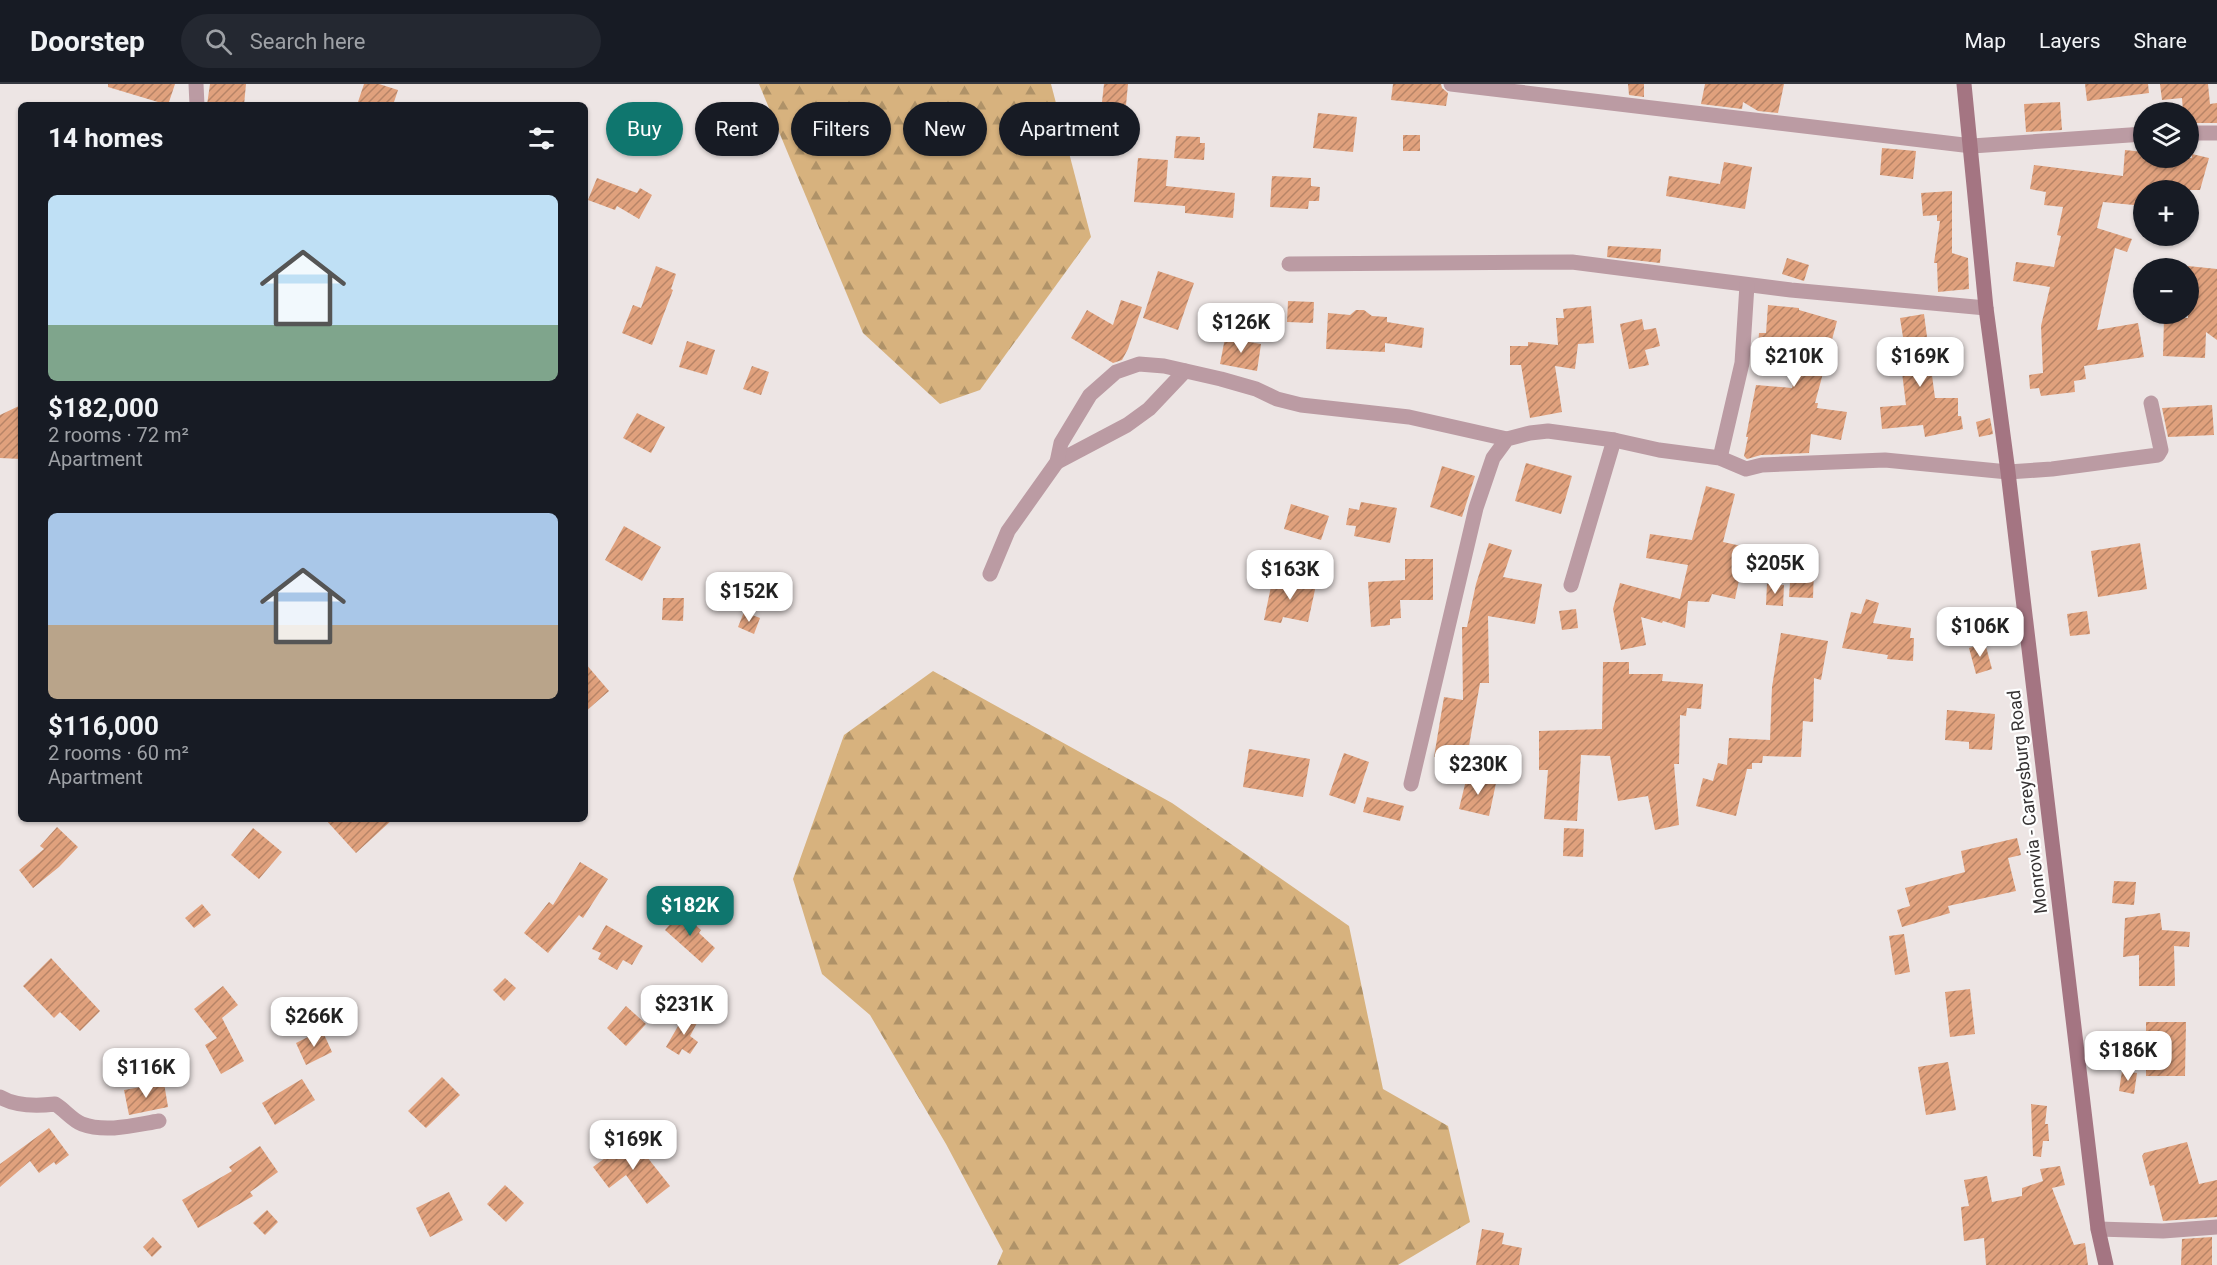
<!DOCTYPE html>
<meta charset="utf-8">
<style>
body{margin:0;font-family:Roboto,sans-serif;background:#242831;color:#f1f3f6;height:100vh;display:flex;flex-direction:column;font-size:22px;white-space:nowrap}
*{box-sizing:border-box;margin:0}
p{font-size:20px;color:#9ea1a6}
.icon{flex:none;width:33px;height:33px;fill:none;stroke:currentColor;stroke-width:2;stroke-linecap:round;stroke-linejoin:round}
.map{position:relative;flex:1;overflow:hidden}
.panel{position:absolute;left:18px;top:18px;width:570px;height:720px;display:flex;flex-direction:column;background:#171b24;border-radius:9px;box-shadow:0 2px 4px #0004}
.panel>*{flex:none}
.top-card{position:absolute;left:606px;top:18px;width:570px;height:54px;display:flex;gap:12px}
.buttons{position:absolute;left:2133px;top:18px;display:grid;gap:12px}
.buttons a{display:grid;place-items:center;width:66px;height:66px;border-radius:50%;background:#171b24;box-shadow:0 2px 4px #0004;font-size:30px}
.price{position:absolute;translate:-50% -51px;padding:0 14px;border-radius:12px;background:#fff;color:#222;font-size:20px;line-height:39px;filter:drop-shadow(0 2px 3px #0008)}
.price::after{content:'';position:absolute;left:50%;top:36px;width:18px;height:14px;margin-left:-9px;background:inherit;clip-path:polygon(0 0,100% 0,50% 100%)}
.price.current{background:#0f766e;color:#fff}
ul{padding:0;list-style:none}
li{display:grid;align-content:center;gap:12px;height:318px;padding:0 30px}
li span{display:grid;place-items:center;height:186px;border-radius:9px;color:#555}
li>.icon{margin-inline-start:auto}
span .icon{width:108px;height:108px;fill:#fffc;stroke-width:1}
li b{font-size:26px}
h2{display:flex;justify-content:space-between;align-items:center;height:72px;padding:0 30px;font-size:26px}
.tag{padding:0 21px;border-radius:27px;background:#171b24;box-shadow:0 2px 4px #0004;font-size:21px;line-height:54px}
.tag.current{background:#0f766e;color:#fff}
header{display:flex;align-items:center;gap:36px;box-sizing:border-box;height:84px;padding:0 30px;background:#171b24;border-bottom:2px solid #363941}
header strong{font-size:28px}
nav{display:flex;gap:33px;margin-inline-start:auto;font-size:21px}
.search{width:420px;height:54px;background:#242831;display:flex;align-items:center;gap:15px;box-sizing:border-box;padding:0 21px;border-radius:33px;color:#9ea1a6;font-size:22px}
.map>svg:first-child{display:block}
.forest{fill:url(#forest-firs)}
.building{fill:url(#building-hatch)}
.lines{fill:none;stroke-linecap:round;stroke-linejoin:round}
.minor{stroke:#bb9ba3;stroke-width:15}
.secondary{stroke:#a47582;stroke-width:15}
.labels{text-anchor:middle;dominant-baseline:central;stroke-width:4.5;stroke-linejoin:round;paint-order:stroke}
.street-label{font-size:18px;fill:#383535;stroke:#fff}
</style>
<header>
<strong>Doorstep</strong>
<div class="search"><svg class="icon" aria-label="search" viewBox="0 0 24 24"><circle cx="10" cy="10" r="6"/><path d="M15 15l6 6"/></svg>Search here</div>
<nav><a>Map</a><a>Layers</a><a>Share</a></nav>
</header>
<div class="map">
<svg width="2217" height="1181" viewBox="0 0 2217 1181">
<defs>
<pattern id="forest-firs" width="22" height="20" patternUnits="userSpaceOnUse" patternTransform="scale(1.5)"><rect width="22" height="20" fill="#d7b27e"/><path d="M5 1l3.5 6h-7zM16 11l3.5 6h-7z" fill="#af9268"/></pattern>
<pattern id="building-hatch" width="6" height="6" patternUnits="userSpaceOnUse" patternTransform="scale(1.5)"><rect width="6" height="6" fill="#e0a17d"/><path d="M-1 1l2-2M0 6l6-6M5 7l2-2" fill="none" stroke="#b78467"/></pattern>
</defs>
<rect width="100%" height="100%" fill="#ede5e4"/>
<g class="forest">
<path d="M759,0H1051L1091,153L980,306L940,320L863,249Z"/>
<path d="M933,587L1172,719L1349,842L1383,1005L1448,1042L1470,1138L1398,1181H997L1003,1167L946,1060L870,931L822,890L793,795L844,651Z"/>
</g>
<g class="building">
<path d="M108,0H175L168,21L108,3Z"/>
<path d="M210,0H246L244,21H207Z"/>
<path d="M364,0H379L398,6L393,21H357Z"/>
<path d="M1104,0H1128L1126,21L1102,18Z"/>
<path d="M1393,0H1441L1442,4L1448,9L1446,22L1391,16Z"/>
<path d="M1628,0H1644V13L1629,11Z"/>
<path d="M1705,0H1784L1778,29L1758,27L1743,18L1742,25L1701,20Z"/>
<path d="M2085,0H2148L2149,9L2087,17Z"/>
<path d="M2160,0H2208L2210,20L2217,19V39H2188V28H2183L2182,14L2162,16Z"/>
<path d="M2060,18L2062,46L2026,48L2024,20Z"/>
<path d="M1318,29L1357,33L1353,68L1313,64Z"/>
<rect x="1403" y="51" width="17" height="16"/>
<path d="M1176,52L1200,53V59H1205L1204,76L1174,74Z"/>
<path d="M1882,64L1916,67L1913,95L1880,91Z"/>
<path d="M2125,66L2144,68V74H2192V70L2209,74L2200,106H2144V122L2103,118L2097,144L2132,155L2127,168L2115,164L2097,246L2138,239L2144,273L2084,282L2086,295L2074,297L2075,308L2041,312L2039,304L2030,305L2029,291L2043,289L2041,242L2050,203L2013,197L2016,178L2054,183L2061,152L2057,151L2063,123L2044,121L2046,108L2030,105L2034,81L2123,92Z"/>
<path d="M1138,74L1168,76L1166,102L1235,109L1233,134L1185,129V122L1134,118Z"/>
<path d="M1724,78L1752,83L1745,125L1666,112L1669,92L1720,100Z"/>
<path d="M1272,92L1311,94V102L1320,103L1319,117H1309L1308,125L1270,123Z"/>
<path d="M597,94L637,109L640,104L652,111L639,135L617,122L615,126L588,116Z"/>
<path d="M1952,107V169L1968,174L1969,205L1938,208L1937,179H1934L1940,137H1937V131L1923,132L1921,109Z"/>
<path d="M1608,162L1661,165L1660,179L1607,173Z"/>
<path d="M1787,174L1809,181L1804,197L1782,190Z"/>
<path d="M656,182L676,190L671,205L673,206L652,261L622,249L633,221L641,224Z"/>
<path d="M2188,182L2217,185V256L2206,248L2205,274L2163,272L2164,233L2188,234Z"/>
<path d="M1158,187L1194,199L1178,246L1143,234Z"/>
<path d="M1121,216L1142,223L1128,265L1122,276L1113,279L1071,254L1087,226L1113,241Z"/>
<path d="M1288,217L1314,218L1313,239L1287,238Z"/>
<path d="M1768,221L1799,224V226L1837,237L1815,319H1818L1817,324L1847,328L1841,356L1811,350L1809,369L1761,371L1747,375L1744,372L1748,353H1746L1756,301L1792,304L1802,266L1758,262L1759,249H1766Z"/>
<path d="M1591,222L1594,259L1578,260L1575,285L1555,282L1562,328L1530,334L1521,281H1510V262H1528V258L1558,261L1556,234H1564L1563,225Z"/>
<path d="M1356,226H1364L1372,232L1387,233V238L1424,244L1422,264L1385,259V268L1326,265L1328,229L1350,231Z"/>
<path d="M1924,230L1935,314H1958V332H1961L1963,345L1925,353L1923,341L1882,345L1880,323L1906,321L1900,272H1906L1900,234Z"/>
<path d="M1642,235L1644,246L1656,244L1660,262L1645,266L1649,281L1629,285L1620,240Z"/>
<path d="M1225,254L1261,260L1257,287L1220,280Z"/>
<path d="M687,257L715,266L707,291L679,283Z"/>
<path d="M752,282L769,288L761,311L743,305Z"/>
<path d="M21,321V375L0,374V331Z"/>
<path d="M2212,321L2214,351L2168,353L2162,324Z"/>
<path d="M637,329L665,343L651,369L623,354Z"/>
<path d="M1990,334L1993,350L1979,353L1976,338Z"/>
<path d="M1526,379L1572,392L1561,430L1515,417Z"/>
<path d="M1442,382L1475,392L1462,433L1430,423Z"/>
<path d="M1706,402L1735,410L1723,458L1746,463L1735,515L1712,510L1709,518L1688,517L1685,544L1663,537L1662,539L1641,533L1646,561L1621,566L1613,525L1620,499L1680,515L1688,481L1646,474L1650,450L1692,456Z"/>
<path d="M1361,418L1397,424L1390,459L1354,452L1356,442L1346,441L1349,424L1359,426Z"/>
<path d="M1291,420L1329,432L1321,456L1284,445Z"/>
<path d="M624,442L661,463L642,497L605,476Z"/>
<path d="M1489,459L1512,466L1503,493L1542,500L1535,540L1488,532L1489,599H1480L1466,679L1434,673L1444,613L1463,616L1462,543H1467L1476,500Z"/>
<path d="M2140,459L2147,505L2098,513L2091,467Z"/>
<path d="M1405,475H1433V516H1400L1401,534L1390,535V541L1371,543L1368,498L1405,496Z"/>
<path d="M1791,483L1814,484L1813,514L1789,513Z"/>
<path d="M1273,493L1316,501L1308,538L1283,533L1281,539L1264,536Z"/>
<path d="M1767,500L1784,501L1783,522L1766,521Z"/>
<path d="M663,514H684L683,537L662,536Z"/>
<path d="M1866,515L1879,519L1873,539L1911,544L1910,554H1914L1913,577L1887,575L1888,571L1842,564L1851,528L1861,530Z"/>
<path d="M1576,525L1578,544L1562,546L1559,527Z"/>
<path d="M2087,527L2090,550L2070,552L2067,530Z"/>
<path d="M744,528L760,534L754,550L738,543Z"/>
<path d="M1781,549L1828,557L1821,596L1814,594L1813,638L1803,637L1801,673L1763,672L1762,679H1752V685H1747L1736,732L1696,722L1703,694L1713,697L1718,679L1727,681L1729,654L1770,656L1772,603Z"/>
<path d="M1985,559L1992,585L1976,590L1969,564Z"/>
<path d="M1603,578H1629V590H1663L1662,597L1703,600L1701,625L1687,624L1686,632L1680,631L1679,680H1674L1679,741L1655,746L1648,712L1618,717L1610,672L1581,671L1577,737L1544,735L1548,686H1539V647L1602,645Z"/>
<path d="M585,579L609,607L585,628Z"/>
<path d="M1947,626L1995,630L1992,666L1969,665V658L1945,656Z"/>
<path d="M1249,665L1310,675L1303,713L1243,703Z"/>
<path d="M1344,669L1369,678L1355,720L1329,711Z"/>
<path d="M1467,692L1496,699L1489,732L1459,725Z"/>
<path d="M1367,713L1404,722L1400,737L1363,728Z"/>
<path d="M325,735H393L356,769Z"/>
<path d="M57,743L78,763L59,783L33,804L19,786L44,765L40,762Z"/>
<path d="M253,744L282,768L259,795L231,771Z"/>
<path d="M1564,744L1584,745L1583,773L1563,772Z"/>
<path d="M2017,754L2021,771L2008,774L2016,807L1948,822L1950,829L1902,843L1897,826L1910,822L1905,804L1965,788L1961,767Z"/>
<path d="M580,778L608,795L583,834L579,831L548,869L524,849L549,818L553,821Z"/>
<path d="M2114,797L2136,798L2134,821L2112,819Z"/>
<path d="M202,820L211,831L194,844L185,834Z"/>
<path d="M681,828L701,846L699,849L715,864L702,879L665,846Z"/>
<path d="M2160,829L2162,846L2190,848L2189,863L2174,862L2175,902H2139V871L2123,873L2125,834Z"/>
<path d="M606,841L643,862L632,881L623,876L617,886L598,875L601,869L592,865Z"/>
<path d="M1904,850L1910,888L1895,891L1889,852Z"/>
<path d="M51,874L100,927L80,947L60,928L54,934L23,902Z"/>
<path d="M505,894L516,904L504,917L493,906Z"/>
<path d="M223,902L238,921L222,934L244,977L221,990L205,961L217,954L194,925Z"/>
<path d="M1970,905L1975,950L1950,953L1945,908Z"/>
<path d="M626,922L646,940L626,962L607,944Z"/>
<path d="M685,930L698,937L690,952L698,958L690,970L682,965L679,971L666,963Z"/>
<path d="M2146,938H2186L2185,992H2146Z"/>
<path d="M322,946L332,968L306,981L296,959Z"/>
<path d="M1948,978L1956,1026L1926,1031L1918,983Z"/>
<path d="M2122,987L2137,989L2134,1010L2119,1007Z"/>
<path d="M442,993L460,1011L426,1044L408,1027Z"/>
<path d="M302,995L315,1016L275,1041L262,1019Z"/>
<path d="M164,999L168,1023L129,1031L124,1006Z"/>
<path d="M2031,1020L2047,1022L2045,1040H2048L2049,1057H2043L2041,1073L2033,1072Z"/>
<path d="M49,1044L69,1071L56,1081L54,1078L39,1089L30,1077L0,1103V1080Z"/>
<path d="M632,1054L670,1102L647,1120L626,1091L609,1104L593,1083Z"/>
<path d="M2187,1058L2199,1100L2217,1096V1133L2163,1137L2154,1101L2150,1102L2142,1072L2144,1069Z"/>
<path d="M260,1062L278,1088L250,1108L253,1112L198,1144L182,1116L232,1087L229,1083Z"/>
<path d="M2060,1082L2065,1101L2052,1104L2074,1161L2085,1159L2088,1181H1986L1984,1154L1964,1157L1961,1123L1969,1122L1964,1096L1987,1092L1992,1118L2022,1112V1104L2043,1097L2040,1085Z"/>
<path d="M505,1101L524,1119L506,1138L487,1120Z"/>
<path d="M449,1108L463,1136L430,1153L416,1124Z"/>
<path d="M267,1126L278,1138L265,1151L253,1139Z"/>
<path d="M1482,1145L1504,1149L1502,1160L1522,1164L1519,1181H1476Z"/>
<path d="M153,1153L162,1163L152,1173L143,1163Z"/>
<path d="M2212,1153V1181H2181L2182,1155Z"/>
</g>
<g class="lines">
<g class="minor">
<path d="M196,0L197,21"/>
<path d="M1451,0L1972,62L2144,50"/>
<path d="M2188,49H2217"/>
<path d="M1289,180L1572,178L1791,206L1986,224"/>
<path d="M1720,374L1742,279L1747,201"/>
<path d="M1057,378L1127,341L1149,325L1185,287"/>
<path d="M990,490L1008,447L1057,378L1061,359L1090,311L1116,288L1139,280L1164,282L1221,295L1256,305L1277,315L1301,321L1409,333L1507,355"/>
<path d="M1571,501L1614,356"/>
<path d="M1411,700L1476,424L1493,374L1507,355L1530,349L1548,347L1614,356L1659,366L1720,374L1746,385L1762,381L1885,376L2008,388L2052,385L2158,371L2161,366L2151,319"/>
<path d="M0,1013C15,1022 38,1022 55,1020C65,1026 72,1036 82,1040C106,1049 135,1041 159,1037"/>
<path d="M2098,1145L2163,1147L2217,1143"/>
</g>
<path class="secondary" d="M1964,0L1986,224L2008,388L2098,1145L2106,1181"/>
</g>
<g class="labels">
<g class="street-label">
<text transform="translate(2027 718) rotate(-97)">Monrovia - Careysburg Road</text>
</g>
</g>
</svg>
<div class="buttons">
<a><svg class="icon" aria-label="layers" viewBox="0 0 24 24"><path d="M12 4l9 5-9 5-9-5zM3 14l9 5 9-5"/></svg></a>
<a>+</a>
<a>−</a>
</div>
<b class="price" style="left:1241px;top:270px">$126K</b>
<b class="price" style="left:1794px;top:304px">$210K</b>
<b class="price" style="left:1920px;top:304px">$169K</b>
<b class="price" style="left:1775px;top:511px">$205K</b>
<b class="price" style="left:1290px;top:517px">$163K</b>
<b class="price" style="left:749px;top:539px">$152K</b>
<b class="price" style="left:1980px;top:574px">$106K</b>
<b class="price" style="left:1478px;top:712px">$230K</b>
<b class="price current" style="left:690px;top:853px">$182K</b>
<b class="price" style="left:684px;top:952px">$231K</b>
<b class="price" style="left:314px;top:964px">$266K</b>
<b class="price" style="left:2128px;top:998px">$186K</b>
<b class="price" style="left:146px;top:1015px">$116K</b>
<b class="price" style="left:633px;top:1087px">$169K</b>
<div class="top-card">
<a class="tag current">Buy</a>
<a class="tag">Rent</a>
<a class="tag">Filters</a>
<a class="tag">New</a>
<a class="tag">Apartment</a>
</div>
<section class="panel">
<h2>14 homes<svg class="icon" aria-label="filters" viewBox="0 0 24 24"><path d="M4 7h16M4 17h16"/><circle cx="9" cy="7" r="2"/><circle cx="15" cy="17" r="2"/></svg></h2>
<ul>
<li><span style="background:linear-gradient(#bfe0f5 70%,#7fa58c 0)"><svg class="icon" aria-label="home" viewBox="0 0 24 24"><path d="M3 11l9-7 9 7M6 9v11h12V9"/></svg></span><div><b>$182,000</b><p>2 rooms · 72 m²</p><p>Apartment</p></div></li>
<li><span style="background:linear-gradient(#a9c7e8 60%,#b9a48a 0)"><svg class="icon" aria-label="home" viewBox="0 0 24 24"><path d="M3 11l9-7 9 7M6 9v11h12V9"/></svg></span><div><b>$116,000</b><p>2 rooms · 60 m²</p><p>Apartment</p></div></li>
</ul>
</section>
</div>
